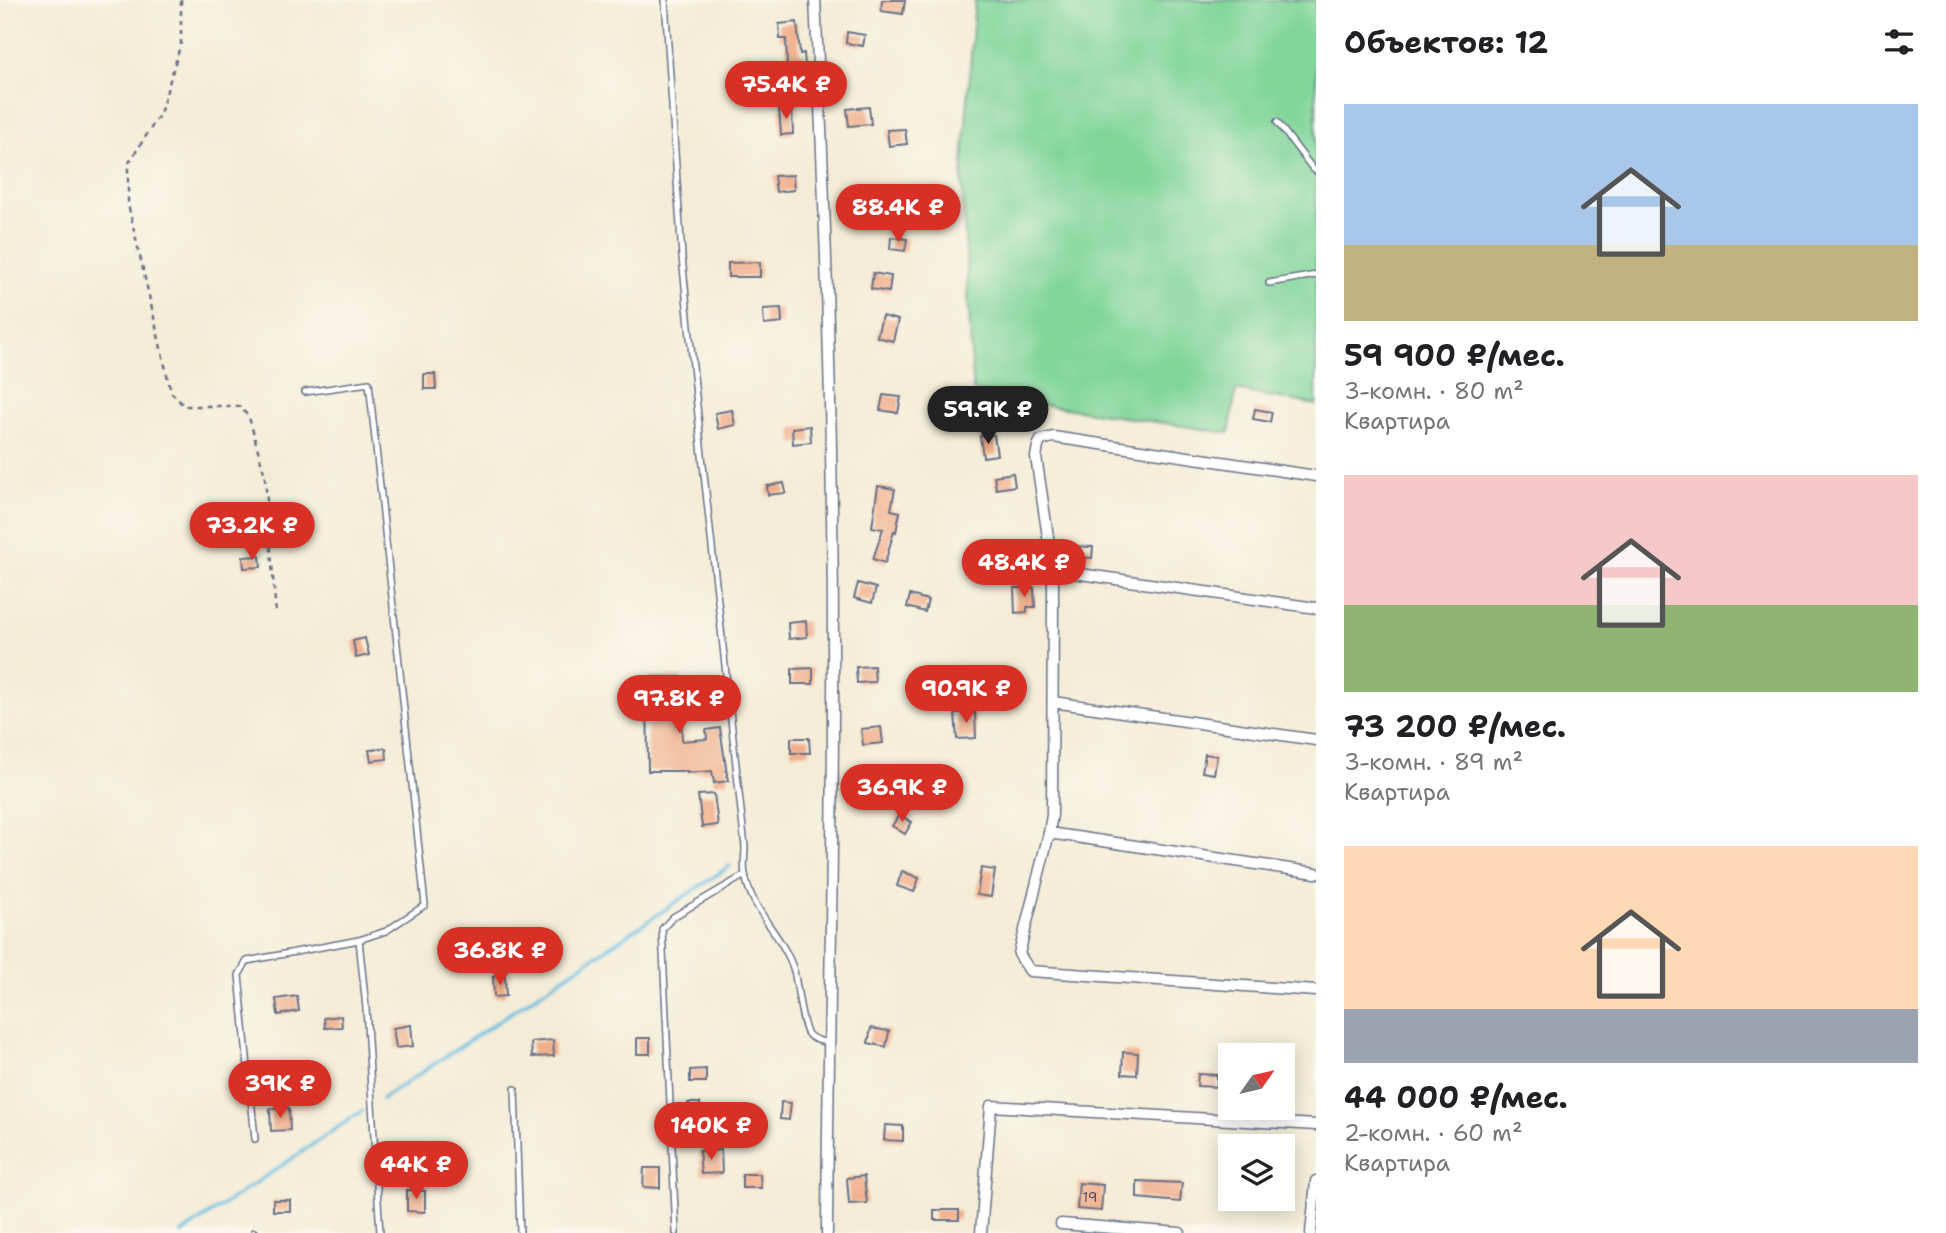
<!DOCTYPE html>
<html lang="ru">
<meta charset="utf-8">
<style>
body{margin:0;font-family:"Shantell Sans",sans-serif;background:#f2f2f2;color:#202124;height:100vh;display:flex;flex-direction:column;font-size:26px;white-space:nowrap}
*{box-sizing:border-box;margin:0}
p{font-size:23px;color:#757577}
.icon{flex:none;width:38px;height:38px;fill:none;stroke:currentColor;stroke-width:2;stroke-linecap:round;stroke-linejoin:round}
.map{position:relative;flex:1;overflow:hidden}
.panel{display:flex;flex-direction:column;background:#fff;width:630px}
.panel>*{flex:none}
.needle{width:46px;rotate:56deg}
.controls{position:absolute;left:1218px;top:1043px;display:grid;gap:14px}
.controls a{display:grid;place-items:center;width:77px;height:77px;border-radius:0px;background:#fff;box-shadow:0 4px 18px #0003;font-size:35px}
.price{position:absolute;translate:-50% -60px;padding:0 16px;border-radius:24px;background:#d93025;color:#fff;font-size:23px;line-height:46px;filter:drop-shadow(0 2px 4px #0008)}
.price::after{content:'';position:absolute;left:50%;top:42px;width:21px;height:16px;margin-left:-10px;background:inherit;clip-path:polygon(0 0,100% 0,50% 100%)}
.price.selected{background:#222;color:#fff}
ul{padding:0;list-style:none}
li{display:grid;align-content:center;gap:14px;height:371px;padding:0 28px}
li span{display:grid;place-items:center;height:217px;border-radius:0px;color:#555}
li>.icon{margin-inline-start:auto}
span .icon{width:126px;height:126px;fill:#fffc;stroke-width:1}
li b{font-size:30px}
h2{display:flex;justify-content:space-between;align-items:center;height:84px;padding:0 28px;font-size:30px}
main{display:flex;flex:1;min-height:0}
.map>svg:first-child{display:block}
.green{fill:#81d69a;stroke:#4e827c;stroke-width:2}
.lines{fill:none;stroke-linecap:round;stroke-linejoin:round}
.stream{stroke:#64bce2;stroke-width:3.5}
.building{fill:#f1b08d}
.service-casing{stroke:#677188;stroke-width:8}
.minor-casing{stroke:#677188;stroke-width:13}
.path{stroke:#677188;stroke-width:2.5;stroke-dasharray:5 5;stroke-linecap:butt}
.service{stroke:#fff;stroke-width:5}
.minor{stroke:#fff;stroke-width:10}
.labels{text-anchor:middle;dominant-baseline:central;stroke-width:7;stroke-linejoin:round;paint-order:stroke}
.number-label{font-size:14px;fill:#504f6a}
</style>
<main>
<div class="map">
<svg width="1316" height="1233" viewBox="0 0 1316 1233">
<rect width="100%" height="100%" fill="#fbf7ec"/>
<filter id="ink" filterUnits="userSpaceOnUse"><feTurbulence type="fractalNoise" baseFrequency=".0143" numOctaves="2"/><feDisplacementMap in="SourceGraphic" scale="14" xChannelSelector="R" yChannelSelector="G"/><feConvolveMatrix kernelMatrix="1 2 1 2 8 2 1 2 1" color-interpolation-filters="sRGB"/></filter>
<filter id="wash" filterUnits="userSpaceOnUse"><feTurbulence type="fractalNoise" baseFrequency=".00686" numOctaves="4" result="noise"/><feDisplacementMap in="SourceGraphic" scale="28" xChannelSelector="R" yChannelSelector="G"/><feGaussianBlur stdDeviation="1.57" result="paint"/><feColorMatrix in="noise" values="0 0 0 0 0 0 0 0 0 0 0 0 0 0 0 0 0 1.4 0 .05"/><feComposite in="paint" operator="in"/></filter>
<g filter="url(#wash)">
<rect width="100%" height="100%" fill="#f4ecd6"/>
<path class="green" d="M975,0H1316V405L1236,390L1229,433L1005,399L973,390L962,177Z"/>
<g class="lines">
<g class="stream">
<path d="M382,1099L730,866"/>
<path d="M182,1233L362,1111"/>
</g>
</g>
<g id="blocks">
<g class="building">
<path d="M882,0H905L903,14L881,11Z"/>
<path d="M797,22L800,54L804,53L805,66L787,67L786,39H780L779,24Z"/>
<path d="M847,32L865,35L863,46L846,43Z"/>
<path d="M869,107L871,124L849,126L847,109Z"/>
<path d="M792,108L793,134L781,135L779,109Z"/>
<path d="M905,129L907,144L889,146L887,130Z"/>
<path d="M793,175L794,190L776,192L774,176Z"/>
<path d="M891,237L907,239L905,251L890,249Z"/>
<path d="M760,262V277H728V263Z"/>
<path d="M873,273L891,276L889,292L871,289Z"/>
<path d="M781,308L782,323L764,325L763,309Z"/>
<path d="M882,316L898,320L893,341L877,337Z"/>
<path d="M424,374H435L436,389H424Z"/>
<path d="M883,395L901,397L898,413L880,410Z"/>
<path d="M1255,409L1272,412L1270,422L1253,419Z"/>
<path d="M732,410L735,425L718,429L715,413Z"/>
<path d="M810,426L811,442L793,444L792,428Z"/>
<path d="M994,435L997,455L983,457L980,436Z"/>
<path d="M1013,473L1015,486L996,489L994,476Z"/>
<path d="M784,483L786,493L768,495L767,486Z"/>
<path d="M878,486L895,489L891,510L900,512L896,532L894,531L885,563L873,559L883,529L872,527Z"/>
<path d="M1070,546L1093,547L1092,558L1070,557Z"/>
<path d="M260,556L261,567L244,568L243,557Z"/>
<path d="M858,583L876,588L872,603L854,598Z"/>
<path d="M1014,588H1034L1035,607H1027V612L1015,613Z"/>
<path d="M910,595L928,600L925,612L907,607Z"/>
<path d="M806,621L807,637L789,639L788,623Z"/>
<path d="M365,638L369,655L356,658L353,641Z"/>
<path d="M874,666L875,682L857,683L856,667Z"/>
<path d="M813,668V684H792V669Z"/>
<path d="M647,677H681L682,741L707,739L706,730L720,728L728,781L714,783L712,771L687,773V771H648Z"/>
<path d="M975,712L976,738L957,739L955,713Z"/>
<path d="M881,727L883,743L863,745L861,729Z"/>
<path d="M791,738H809L810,753H791Z"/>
<path d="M386,748L387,759L371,761L369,750Z"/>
<path d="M1205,754L1217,756L1214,774L1202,772Z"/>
<path d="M714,794L718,825L702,827L698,795Z"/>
<path d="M899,815L912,822L905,834L892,826Z"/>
<path d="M981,868L995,870L991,897L977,895Z"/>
<path d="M902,871L919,878L914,892L897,886Z"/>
<path d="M505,976L506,996L494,997L493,977Z"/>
<path d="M297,996L299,1011L278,1015L276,999Z"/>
<path d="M341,1016L342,1027L325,1028L324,1018Z"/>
<path d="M411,1025L413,1046L396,1048L393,1028Z"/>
<path d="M871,1028L889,1031L886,1047L868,1043Z"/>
<rect x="637" y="1038" width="13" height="16"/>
<path d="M553,1040L554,1056L532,1057L531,1042Z"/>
<path d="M1123,1052L1138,1053L1137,1075L1122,1074Z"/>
<path d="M706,1069V1082H690V1070Z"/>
<path d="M1198,1074L1217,1075V1087L1197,1086Z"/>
<path d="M781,1102L791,1103L789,1120L780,1119Z"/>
<rect x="688" y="1103" width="12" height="18"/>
<path d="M289,1108L290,1130L271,1131L270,1109Z"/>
<path d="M885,1125L903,1126V1141L884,1140Z"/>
<path d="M721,1150L722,1173L701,1174L699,1151Z"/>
<path d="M644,1168H660V1188L643,1187Z"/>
<path d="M742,1174H760L761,1188H742Z"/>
<path d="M864,1176L867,1203L849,1204L847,1178Z"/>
<path d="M1137,1181L1182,1183L1180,1202L1137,1198Z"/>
<path d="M1079,1183L1103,1185L1101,1211L1077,1209Z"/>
<path d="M407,1190L425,1191V1212L407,1211Z"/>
<rect x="273" y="1200" width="17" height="11"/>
<rect x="934" y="1210" width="25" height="10"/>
</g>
</g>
</g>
<g filter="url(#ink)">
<use href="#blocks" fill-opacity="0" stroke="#677188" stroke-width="2"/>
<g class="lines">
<g class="service-casing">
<g id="service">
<path d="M665,0L682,257L703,465L745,847C745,856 743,866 745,874C750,910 784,936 794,971C797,983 802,1027 808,1034C812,1040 822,1041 828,1043"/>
<path d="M1277,122L1313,169L1316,171"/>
<path d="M1269,283L1316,275"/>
<path d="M359,940L366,1008L380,1233"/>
<path d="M515,1089L520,1233"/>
<path d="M255,1139L239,975L247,961L359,940L386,931L425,905L369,383L305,392"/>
<path d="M254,1232V1233"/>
<path d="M676,1233L662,929L673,917L745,875"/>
</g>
</g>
<g class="minor-casing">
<g id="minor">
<path d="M815,0C827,235 834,471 833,706C833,882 828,1057 827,1233"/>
<path d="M1053,570L1316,608"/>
<path d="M1053,702L1316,740"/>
<path d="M1049,833L1052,815L1053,593V570L1036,457L1038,446L1041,440L1053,437L1316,476"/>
<path d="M1316,873L1049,833L1019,954L1030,971L1316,991"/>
<path d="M1061,1224L1180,1233"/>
<path d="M981,1233L991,1106L1316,1125"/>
<path d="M1311,1233L1316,1181"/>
</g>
</g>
<path class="path" d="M181,0V43L160,114L128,164V204L171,392L184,406H239L249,417L265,476L276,614"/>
<use href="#service" class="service"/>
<use href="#minor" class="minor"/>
</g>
</g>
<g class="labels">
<g class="number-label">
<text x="1090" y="1197">19</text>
</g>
</g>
</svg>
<div class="controls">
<a><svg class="needle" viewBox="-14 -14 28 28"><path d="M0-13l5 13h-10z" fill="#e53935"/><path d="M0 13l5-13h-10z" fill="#757577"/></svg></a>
<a><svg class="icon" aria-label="layers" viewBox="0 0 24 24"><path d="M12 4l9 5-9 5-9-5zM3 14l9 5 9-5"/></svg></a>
</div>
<b class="price" style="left:786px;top:121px">75.4K ₽</b>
<b class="price" style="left:898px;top:244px">88.4K ₽</b>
<b class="price selected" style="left:988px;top:446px">59.9K ₽</b>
<b class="price" style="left:252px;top:562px">73.2K ₽</b>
<b class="price" style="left:1024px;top:599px">48.4K ₽</b>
<b class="price" style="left:966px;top:725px">90.9K ₽</b>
<b class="price" style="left:679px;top:735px">97.8K ₽</b>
<b class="price" style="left:902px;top:824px">36.9K ₽</b>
<b class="price" style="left:500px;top:987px">36.8K ₽</b>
<b class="price" style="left:280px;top:1120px">39K ₽</b>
<b class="price" style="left:711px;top:1162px">140K ₽</b>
<b class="price" style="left:416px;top:1201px">44K ₽</b>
</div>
<section class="panel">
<h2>Объектов: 12<svg class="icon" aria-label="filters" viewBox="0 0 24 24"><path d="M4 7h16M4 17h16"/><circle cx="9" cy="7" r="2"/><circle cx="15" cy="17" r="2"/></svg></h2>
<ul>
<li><span style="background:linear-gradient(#a9c7e8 65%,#c2b280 0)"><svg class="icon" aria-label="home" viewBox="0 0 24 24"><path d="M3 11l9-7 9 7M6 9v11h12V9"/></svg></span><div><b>59 900 ₽/мес.</b><p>3-комн. · 80 m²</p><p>Квартира</p></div></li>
<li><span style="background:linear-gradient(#f6c9c9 60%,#8fb573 0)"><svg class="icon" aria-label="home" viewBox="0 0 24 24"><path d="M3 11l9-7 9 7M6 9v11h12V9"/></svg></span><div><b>73 200 ₽/мес.</b><p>3-комн. · 89 m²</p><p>Квартира</p></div></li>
<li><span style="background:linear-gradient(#ffd9b3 75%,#9aa5b1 0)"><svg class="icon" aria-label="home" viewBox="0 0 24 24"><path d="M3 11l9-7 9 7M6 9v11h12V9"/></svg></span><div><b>44 000 ₽/мес.</b><p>2-комн. · 60 m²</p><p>Квартира</p></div></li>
</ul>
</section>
</main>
